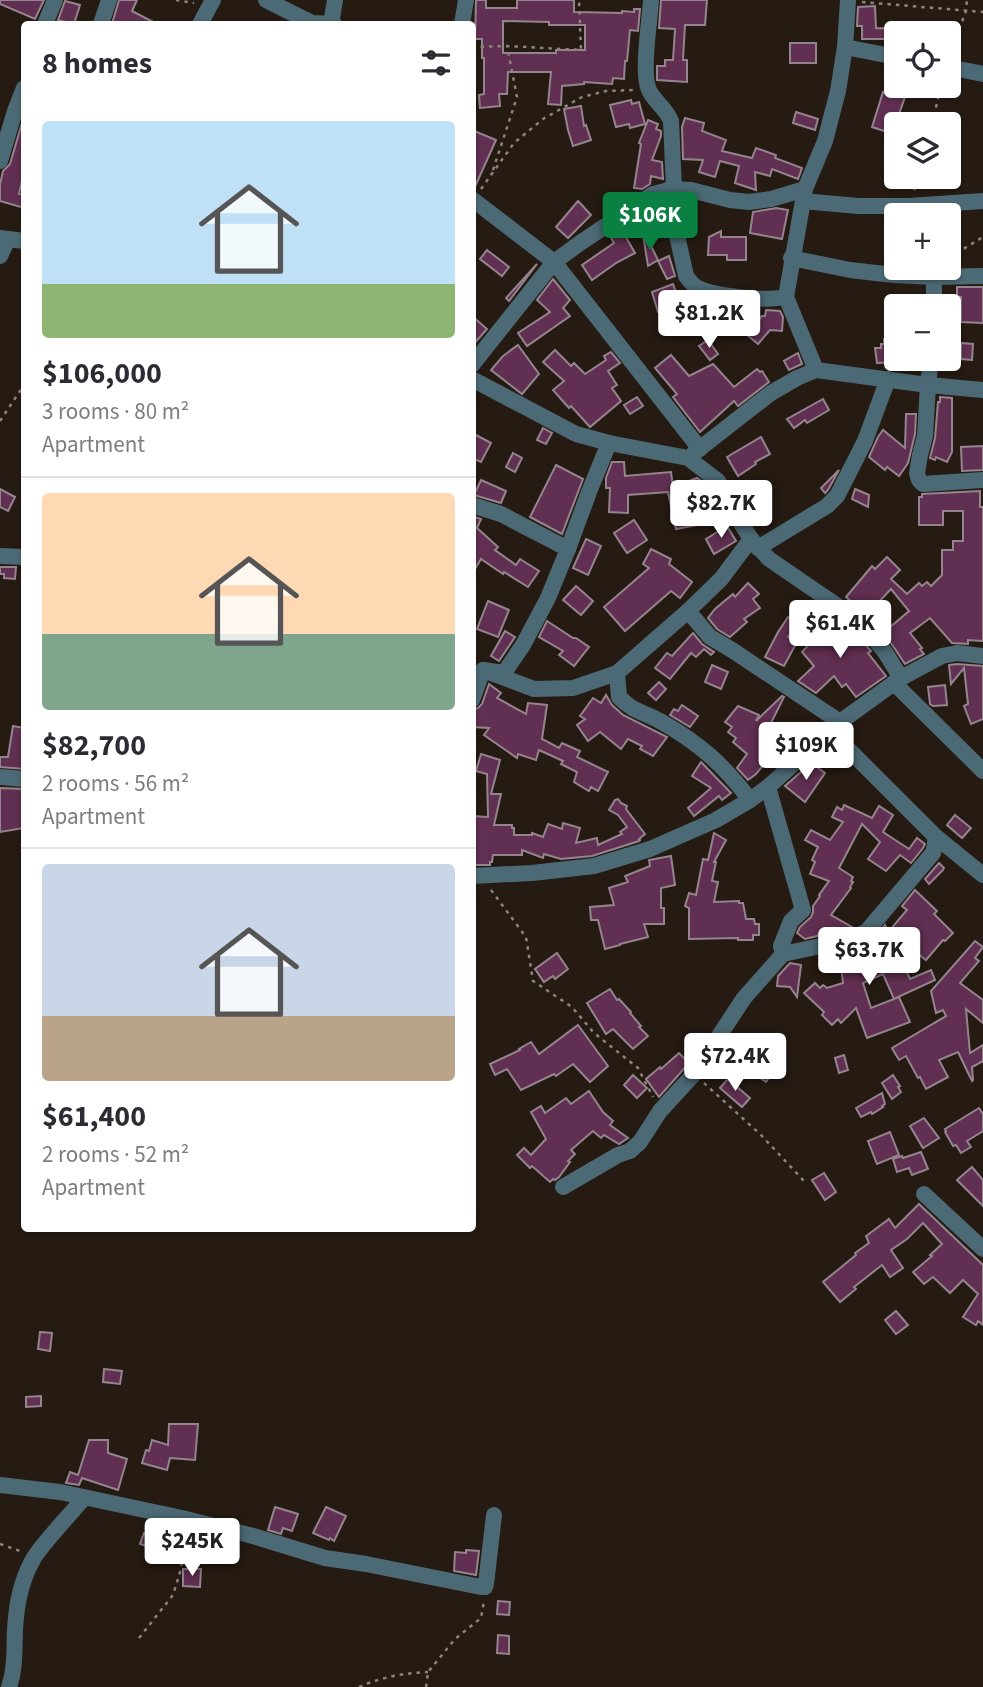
<!DOCTYPE html>
<meta charset="utf-8">
<style>
body{margin:0;font-family:"Source Sans 3",sans-serif;background:#f7f7f7;color:#2b2b33;height:100vh;display:flex;flex-direction:column;font-size:26px;white-space:nowrap}
*{box-sizing:border-box;margin:0}
p{font-size:23px;color:#7c7c81}
.icon{flex:none;width:38px;height:38px;fill:none;stroke:currentColor;stroke-width:2;stroke-linecap:round;stroke-linejoin:round}
.map{position:relative;flex:1;overflow:hidden}
.drawer{position:absolute;left:21px;top:21px;width:455px;height:1211px;display:flex;flex-direction:column;background:#fff;border-radius:7px;box-shadow:0 2px 5px #0004}
.drawer>*{flex:none}
.controls{position:absolute;left:884px;top:21px;display:grid;gap:14px}
.controls a{display:grid;place-items:center;width:77px;height:77px;border-radius:7px;background:#fff;box-shadow:0 2px 5px #0004;font-size:35px}
.price{position:absolute;translate:-50% -60px;padding:0 16px;border-radius:7px;background:#fff;color:#222;font-size:23px;line-height:46px;filter:drop-shadow(0 2px 4px #0008)}
.price::after{content:'';position:absolute;left:50%;top:42px;width:21px;height:16px;margin-left:-10px;background:inherit;clip-path:polygon(0 0,100% 0,50% 100%)}
.price.current{background:#0b8043;color:#fff}
ul{padding:0;list-style:none}
li{display:grid;align-content:center;gap:14px;height:371px;padding:0 21px}
li+li{border-top:2px solid #e1e1e2}
li span{display:grid;place-items:center;height:217px;border-radius:7px;color:#555}
li>.icon{margin-inline-start:auto}
span .icon{width:126px;height:126px;fill:#fffc;stroke-width:1}
li b{font-size:30px}
h2{display:flex;justify-content:space-between;align-items:center;height:84px;padding:0 21px;font-size:30px}
.map>svg:first-child{display:block}
.building{fill:#612f51;stroke:#94848e;stroke-width:2;fill-rule:evenodd}
.lines{fill:none;stroke-linecap:round;stroke-linejoin:round}
.path{stroke:#8d847d;stroke-width:2.5;stroke-dasharray:3.5 5;stroke-linecap:butt}
.minor{stroke:#4c6a75;stroke-width:16}
</style>
<div class="map">
<svg width="983" height="1687" viewBox="0 0 983 1687">
<rect width="100%" height="100%" fill="#251b12"/>
<g class="building">
<path d="M0,0H44L35,19L0,4Z"/>
<path d="M119,0H137L132,11L157,24H112Z"/>
<path d="M476,0H486V8H517V0H574V12L622,13V11L634,12V9H640L638,31L630,30L627,61H625L624,79L613,78L612,84L584,82V84L562,86L561,105L548,104L551,72H508L507,94H499L500,106L480,108L479,95L484,94V58H482V39H475ZM503,21L549,22V25H585V50H556V53H503Z"/>
<path d="M661,0H707L705,25H685L683,60H687V82L657,80V66H665V60H673L675,29L659,28Z"/>
<path d="M65,1L80,5L74,24L58,20Z"/>
<path d="M875,6L876,28L896,29V39H862V26H857L858,7Z"/>
<rect x="790" y="43" width="26" height="20"/>
<path d="M883,92L905,97L897,120H895L893,125L887,123L884,131L872,127Z"/>
<path d="M631,100L632,104L639,102L645,124L630,128L629,124L616,127L610,105Z"/>
<path d="M581,106L584,126L586,125L591,140L573,146L568,130L564,109Z"/>
<path d="M796,112L818,119L815,130L793,123Z"/>
<path d="M24,116V171L19,194L24,195V208L0,201V184L3,171L10,164Z"/>
<path d="M685,118L704,123L702,131L726,140L722,151L752,158L756,148L776,155L775,158L802,168L798,179L772,169L770,176L755,172L756,190L735,183L739,166L720,161L715,177L699,172L703,160L683,159L682,127Z"/>
<path d="M648,120L658,124L656,129L661,131V136L652,160L662,162L663,179L651,176L650,184L642,189L634,188L641,144L639,143Z"/>
<path d="M472,130L496,140L474,189H472Z"/>
<path d="M578,201L591,215L568,238L556,227Z"/>
<path d="M776,208L788,210L782,239L750,233L753,212Z"/>
<path d="M622,230L635,253L616,263L592,280L582,265L614,243L610,236Z"/>
<path d="M721,231V237H746V260H727V255H708L709,237Z"/>
<path d="M645,234L658,260L648,266L643,235Z"/>
<path d="M487,250L509,267L502,276L480,259Z"/>
<path d="M669,256L675,276L667,279L658,261Z"/>
<path d="M537,264L509,301L506,298Z"/>
<path d="M553,279L570,300L563,308L570,316L527,346L518,333L550,312L537,300Z"/>
<path d="M673,284L680,303L658,312L652,292Z"/>
<path d="M957,287H983V323L961,322V297L957,298Z"/>
<path d="M712,303L736,307L737,314L714,318Z"/>
<path d="M766,310L780,311L783,317L782,331L770,330L758,344L746,334L762,316H765Z"/>
<path d="M705,313L711,329L698,334L692,318Z"/>
<path d="M472,316L487,329L472,346Z"/>
<path d="M896,338V362L877,363L875,348H881V344H884V339Z"/>
<path d="M708,340L718,354L710,360L699,346Z"/>
<path d="M961,343L973,344L972,360L961,359Z"/>
<path d="M518,345L539,374L522,394L491,370L503,356Z"/>
<path d="M555,350L571,366L574,363L585,374L606,360L604,356L611,352L620,363L608,371L617,385L612,388L621,401L590,427L571,406L569,408L553,390L564,381L543,362Z"/>
<path d="M798,353L802,364L789,370L784,361Z"/>
<path d="M671,355L689,376L713,364L734,387L757,369L760,372L762,371L769,382L738,406L734,401L700,432L673,397L677,394L655,368Z"/>
<path d="M637,397L643,406L630,414L624,405Z"/>
<path d="M940,397L952,398V452L947,462L936,457L935,460L930,458L935,438L938,402H940Z"/>
<path d="M823,399L829,410L807,423L805,420L794,428L787,419Z"/>
<path d="M906,414H916L915,434L908,463L899,476L887,467L885,470L869,457L878,437L883,430L905,448Z"/>
<path d="M543,428L552,433L546,444L537,440Z"/>
<path d="M476,435L491,443L481,462L472,458V440Z"/>
<path d="M761,437L770,454L755,462L756,464L738,476L727,457Z"/>
<path d="M983,446V470L962,471L961,447Z"/>
<path d="M513,453L522,458L515,472L506,467Z"/>
<path d="M612,462H624L625,476L671,472L673,487L697,478L708,486L691,492L698,525L676,529L668,492L628,495V513L609,512L610,488H606V478Z"/>
<path d="M556,465L583,479L562,534L530,517Z"/>
<path d="M839,470L828,490L825,493L821,488Z"/>
<path d="M481,480L506,491L501,503L474,495Z"/>
<path d="M0,489L15,497L8,511L0,507Z"/>
<path d="M855,489L869,495L868,507L852,499Z"/>
<path d="M980,491V507H983V641L968,640V644L952,643L930,618L910,633L922,648L920,649L924,654L905,664L893,646L880,629L846,597L872,566L875,569L887,557L900,570L891,579L907,594L919,583L922,586L927,582L931,586L942,575V550H953V541H963V511H943V525H919V497H922V494ZM891,589L909,611L889,628L873,608Z"/>
<path d="M472,516L481,519L477,528L498,547L495,550L516,565L520,559L539,571L528,587L504,572L503,574L481,559L472,574Z"/>
<path d="M634,520L647,540L627,553L614,533Z"/>
<path d="M727,526L736,541L714,554L706,539Z"/>
<path d="M586,539L601,546L588,575L573,568Z"/>
<path d="M651,549L671,559L669,564L692,582L680,598L671,591L625,631L604,607L649,568L643,564Z"/>
<path d="M0,567H16L15,579L4,578V574H0Z"/>
<path d="M748,583L759,594L753,599L760,608L744,619L747,622L730,637L717,629L708,618L715,609L733,594L735,597Z"/>
<path d="M576,586L593,601L581,615L563,600Z"/>
<path d="M488,601L509,610L498,637L477,629Z"/>
<path d="M832,615L864,643L871,651L868,653L886,676L856,697L846,684L842,687L834,676L816,693L798,681L814,666L802,652L832,619L830,617Z"/>
<path d="M788,617L798,623L788,637L797,642L784,666L765,657L778,632Z"/>
<path d="M547,621L573,638H576L589,647L574,666L559,655L563,651L539,637Z"/>
<path d="M505,631L515,637L499,661L491,656Z"/>
<path d="M693,633L702,644L714,652L711,655L704,649L696,657L691,653L670,679L655,668L667,653L672,656Z"/>
<path d="M957,664L983,666V719L971,724L964,706L968,704L964,668L951,684L949,665Z"/>
<path d="M712,665L728,672L721,689L705,682Z"/>
<path d="M659,682L666,689L656,700L648,693Z"/>
<path d="M489,684L501,693L497,698L526,714L528,703L547,705L542,739L559,748L562,743L580,751L577,757L608,772L598,791L591,787L589,791L574,782L577,772L561,764L563,761L539,750L536,760L518,754L517,758L484,735L489,728L472,727V710L478,708L482,704Z"/>
<path d="M945,685L947,705L933,706L930,704L928,687Z"/>
<path d="M606,695L612,705L623,715L667,737L653,756L640,749L642,746L628,739L621,749L600,732L588,741L577,725L585,719L580,716L593,698L601,703Z"/>
<path d="M782,696L784,697L766,733L761,739L775,751L756,774L748,780L737,768L747,754L733,742L736,738L728,732L732,727L725,722L738,706L759,715L756,721Z"/>
<path d="M682,705L698,716L690,727L670,715L674,709L678,711Z"/>
<path d="M13,726L24,728V769L0,767V757H8Z"/>
<path d="M481,754L500,760L491,794H501L494,825H512V828H514V835H532V833L543,837L548,824L562,829L563,823L580,828L576,843L597,838L598,845L622,834L620,832L627,827L618,815L609,810L615,800L618,799L621,803L627,806L626,809L645,834L639,839L640,840L639,841L592,856L561,859L544,854L543,858L522,850V855H493L492,862H490V865H472V816L488,817L487,774L476,771Z"/>
<path d="M701,762L731,793L722,800L719,796L694,816L688,808L711,788L692,776Z"/>
<path d="M811,763L825,773L805,802L785,786Z"/>
<path d="M0,788L24,789V828L0,832Z"/>
<path d="M844,805L872,818L879,806L893,815L883,832L909,849L917,838L925,844L923,848L911,863L900,855L886,871L868,859L880,842L862,824L839,868L853,877L851,881L853,882L850,887L851,888L831,915L852,927L840,934H828L821,931L817,936L805,939L797,933L800,927L811,917L813,912V906L820,896L819,895L829,881L810,874L815,862L812,860L818,847L805,840L811,830L830,840L843,822L832,817L837,807L842,810Z"/>
<path d="M955,815L971,828L962,838L947,825Z"/>
<path d="M714,833L726,840L714,862H716L712,881L718,882L714,902L739,901V903H743L746,919H754L755,924H759V935H753V940H738V938L689,939V908L685,906L689,893L696,895L703,859L708,860Z"/>
<path d="M671,856L675,885L661,888V908H664V924H644L648,937L620,944V945L605,949L598,920H591L590,907L614,905L609,888L628,882L625,876L650,866L649,860Z"/>
<path d="M939,863L944,868L943,870L929,884L925,879Z"/>
<path d="M915,890L937,911L934,914L953,933L945,941L943,940L926,960L889,931L907,910L902,906Z"/>
<path d="M885,925L910,979L931,970L935,980L894,999L883,974L863,983L871,1008L899,997L910,1022L867,1038L856,1008L841,1023L838,1019L832,1025L822,1015L824,1012L804,993L815,983L820,988L823,985L827,988L843,983L840,959L880,937L878,935Z"/>
<path d="M975,941L983,947L975,958L979,961L960,983L983,1000V1023L966,1009L970,1053L983,1045V1061L972,1067L973,1080L972,1081L958,1052L939,1060L948,1077L926,1089L920,1077L918,1078L906,1056L899,1060L892,1048L946,1016L943,1010L936,1013L931,991Z"/>
<path d="M557,953L568,969L555,979L553,976L544,982L535,969Z"/>
<path d="M790,963L801,965L797,997L790,987L777,986L778,976Z"/>
<path d="M610,989L617,1000L619,999L631,1012L630,1013L641,1026L639,1027L648,1036L633,1049L613,1029L606,1034L587,1003Z"/>
<path d="M578,1025L608,1066L590,1082L573,1064L556,1076L554,1074L521,1090L507,1069L495,1075L490,1064L520,1050L519,1049L531,1042L539,1054Z"/>
<path d="M731,1044L756,1061L760,1055L776,1068L766,1082L742,1066L741,1068L726,1058L728,1054L725,1052Z"/>
<path d="M679,1053L689,1063L659,1097L646,1079L660,1067L661,1069Z"/>
<path d="M844,1055L848,1070L839,1073L835,1058Z"/>
<path d="M633,1075L647,1088L637,1098L624,1085Z"/>
<path d="M893,1075L900,1086L898,1087L901,1092L892,1099L882,1083Z"/>
<path d="M728,1079L750,1098L742,1107L720,1088Z"/>
<path d="M589,1091L603,1112L613,1121L610,1125L628,1138L619,1144L604,1135L601,1138L593,1131L571,1150L575,1154L568,1161L570,1162L559,1177L555,1180L553,1179L550,1182L532,1166L530,1168L517,1155L524,1148L531,1155L546,1139L531,1112L541,1106L545,1113L566,1098L571,1104Z"/>
<path d="M882,1093L885,1104L882,1106L883,1107L872,1114L871,1112L861,1117L856,1108Z"/>
<path d="M979,1108L983,1114V1131L967,1141L971,1147L961,1153L956,1145L953,1146L945,1132L946,1131L945,1129Z"/>
<path d="M924,1118L939,1138L923,1148L910,1126Z"/>
<path d="M890,1132L899,1155L877,1164L868,1141Z"/>
<path d="M921,1152L928,1169L912,1175L909,1168L897,1172L893,1159L902,1156L903,1158Z"/>
<path d="M972,1167L983,1180V1206L957,1180Z"/>
<path d="M824,1173L836,1192L825,1200L812,1180Z"/>
<path d="M919,1204L983,1265V1325L978,1321L976,1325L963,1317L978,1294L963,1280L950,1293L933,1277L924,1284L913,1272L932,1256L930,1255L942,1244L923,1223L907,1239L891,1250L903,1268L890,1277L882,1265L854,1287L856,1289L840,1302L823,1282L856,1255L855,1253L869,1243L866,1236L889,1219L895,1228Z"/>
<path d="M896,1311L908,1325L896,1334L885,1320Z"/>
<path d="M40,1332L52,1333L50,1351L38,1349Z"/>
<path d="M104,1369L122,1371L120,1384L103,1382Z"/>
<path d="M41,1396V1406L26,1407V1397Z"/>
<path d="M169,1424H198L195,1460L170,1458L167,1470L142,1463L146,1450L149,1451L152,1440L168,1445Z"/>
<path d="M89,1440H108V1453L127,1459L118,1490L82,1478L79,1485L66,1483L70,1472L78,1475Z"/>
<path d="M275,1507L298,1514L292,1531L283,1528L281,1534L268,1530Z"/>
<path d="M326,1507L346,1516L334,1541L330,1538L329,1540L313,1533Z"/>
<path d="M144,1533L161,1539L157,1550L140,1544Z"/>
<path d="M466,1550L479,1551L476,1575L454,1571L455,1552L466,1553Z"/>
<path d="M183,1569H201L200,1587L183,1586Z"/>
<path d="M498,1601L510,1602L509,1615L497,1614Z"/>
<path d="M498,1635L509,1636V1654L497,1653Z"/>
</g>
<g class="lines">
<g class="path">
<path d="M176,0L194,3"/>
<path d="M862,2L983,12"/>
<path d="M472,47L507,46L581,50L579,0"/>
<path d="M950,53L966,11L967,0"/>
<path d="M932,124L941,86"/>
<path d="M493,170L517,97L507,46"/>
<path d="M481,189L514,143L543,119L582,97L606,91L635,90"/>
<path d="M914,190L919,177"/>
<path d="M954,262L960,251L983,237"/>
<path d="M0,421L24,385"/>
<path d="M491,890L526,937L533,981L572,1007L594,1033L638,1068L653,1097"/>
<path d="M704,1083L761,1135L804,1181"/>
<path d="M0,1544L20,1551"/>
<path d="M139,1638L173,1595L181,1569L182,1561L175,1549L158,1528"/>
<path d="M359,1687C382,1677 404,1673 428,1672"/>
<path d="M426,1687L428,1672L455,1639L481,1618L484,1601"/>
</g>
<g class="minor">
<path d="M266,0L312,23L334,24"/>
<path d="M651,0C650,21 641,72 649,90C653,100 666,108 671,121L674,189"/>
<path d="M45,24L55,0"/>
<path d="M101,24L109,0"/>
<path d="M200,24L213,0"/>
<path d="M331,24L335,0"/>
<path d="M462,24L466,0"/>
<path d="M845,47L896,57"/>
<path d="M948,67L983,74"/>
<path d="M0,161L15,111L24,88"/>
<path d="M667,190L686,276C690,281 692,285 698,288C716,297 766,301 786,297"/>
<path d="M472,199L554,262L700,449"/>
<path d="M803,201L858,206H909L983,201"/>
<path d="M0,238L24,241"/>
<path d="M0,256L8,239"/>
<path d="M791,258L850,270L894,275L934,277L983,276"/>
<path d="M934,277V306"/>
<path d="M931,359L928,385L925,436L920,455L917,473L919,480L923,484L983,480"/>
<path d="M472,365L554,262L580,243L653,194L674,189L691,190L730,200L749,202L771,199L805,189"/>
<path d="M816,370L786,297L805,189L825,141L838,91L845,47L848,0"/>
<path d="M472,379L576,434L609,443L688,458L718,481L734,512L751,539L769,559L845,611L872,636L885,652L901,678"/>
<path d="M694,453L771,393L797,378L816,370L928,385L983,390"/>
<path d="M472,505L501,514L568,549"/>
<path d="M758,548L827,506L837,496L865,441L888,379"/>
<path d="M0,556L24,557"/>
<path d="M688,611L710,637L732,650L840,722"/>
<path d="M483,670L534,689L573,688L617,673L688,611L721,579L751,539"/>
<path d="M617,673L619,697C633,712 644,712 660,721C699,743 724,765 750,800"/>
<path d="M894,683L983,771"/>
<path d="M472,700L483,670L504,673L523,645L548,598L568,549L589,492L609,443"/>
<path d="M831,732L935,836L983,875"/>
<path d="M0,777L24,779"/>
<path d="M472,876L532,873L594,866L650,849L716,820L750,800L768,787L840,722L901,678L942,656L957,653L983,656"/>
<path d="M783,954L825,945L843,944L867,931L933,853L935,845V836"/>
<path d="M563,1187L618,1155L630,1151L640,1142L660,1111L694,1074L744,998L783,954L781,946L791,921L803,910L768,787"/>
<path d="M924,1194L983,1249"/>
<path d="M0,1485L60,1492L182,1518L253,1536L325,1558L366,1564L481,1587H485L486,1584L494,1515"/>
<path d="M9,1687C17,1665 13,1641 16,1617C18,1597 24,1574 35,1556C49,1536 69,1516 84,1498"/>
</g>
</g>
</svg>
<div class="controls">
<a><svg class="icon" aria-label="locate" viewBox="0 0 24 24"><circle cx="12" cy="12" r="6"/><path d="M12 2v4M12 18v4M2 12h4M18 12h4"/></svg></a>
<a><svg class="icon" aria-label="layers" viewBox="0 0 24 24"><path d="M12 4l9 5-9 5-9-5zM3 14l9 5 9-5"/></svg></a>
<a>+</a>
<a>−</a>
</div>
<b class="price current" style="left:650px;top:252px">$106K</b>
<b class="price" style="left:709px;top:350px">$81.2K</b>
<b class="price" style="left:721px;top:540px">$82.7K</b>
<b class="price" style="left:840px;top:660px">$61.4K</b>
<b class="price" style="left:806px;top:782px">$109K</b>
<b class="price" style="left:869px;top:987px">$63.7K</b>
<b class="price" style="left:735px;top:1093px">$72.4K</b>
<b class="price" style="left:192px;top:1578px">$245K</b>
<section class="drawer">
<h2>8 homes<svg class="icon" aria-label="filters" viewBox="0 0 24 24"><path d="M4 7h16M4 17h16"/><circle cx="9" cy="7" r="2"/><circle cx="15" cy="17" r="2"/></svg></h2>
<ul>
<li><span style="background:linear-gradient(#bfe0f5 75%,#8fb573 0)"><svg class="icon" aria-label="home" viewBox="0 0 24 24"><path d="M3 11l9-7 9 7M6 9v11h12V9"/></svg></span><div><b>$106,000</b><p>3 rooms · 80 m²</p><p>Apartment</p></div></li>
<li><span style="background:linear-gradient(#ffd9b3 65%,#7fa58c 0)"><svg class="icon" aria-label="home" viewBox="0 0 24 24"><path d="M3 11l9-7 9 7M6 9v11h12V9"/></svg></span><div><b>$82,700</b><p>2 rooms · 56 m²</p><p>Apartment</p></div></li>
<li><span style="background:linear-gradient(#c9d6e8 70%,#b9a48a 0)"><svg class="icon" aria-label="home" viewBox="0 0 24 24"><path d="M3 11l9-7 9 7M6 9v11h12V9"/></svg></span><div><b>$61,400</b><p>2 rooms · 52 m²</p><p>Apartment</p></div></li>
</ul>
</section>
</div>
